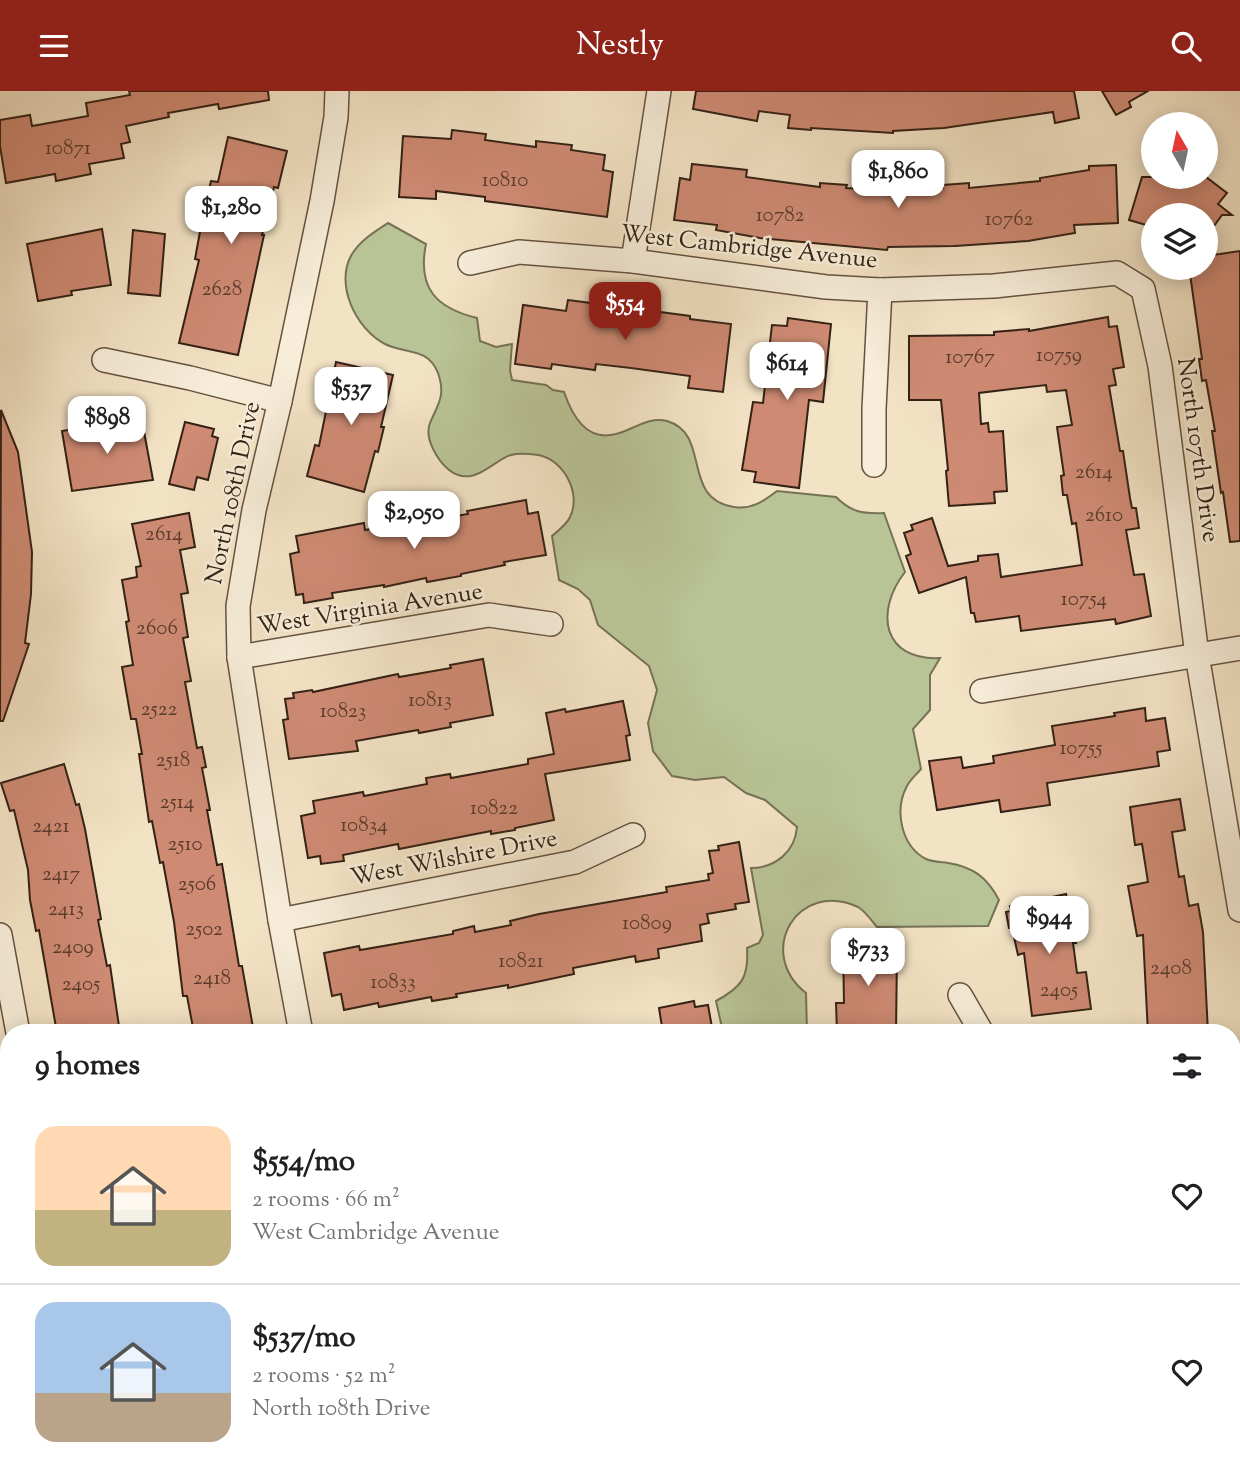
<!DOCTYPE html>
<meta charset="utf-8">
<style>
body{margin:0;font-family:"Sorts Mill Goudy",serif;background:#f6f6f6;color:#202124;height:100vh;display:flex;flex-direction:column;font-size:26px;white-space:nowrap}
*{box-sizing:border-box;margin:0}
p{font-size:23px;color:#757577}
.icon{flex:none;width:38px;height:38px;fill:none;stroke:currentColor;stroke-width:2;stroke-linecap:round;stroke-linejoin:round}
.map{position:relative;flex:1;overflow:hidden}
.panel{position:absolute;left:0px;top:933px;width:1241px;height:450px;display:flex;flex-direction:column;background:#fff;border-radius:28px 28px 0 0;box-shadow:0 4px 18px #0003}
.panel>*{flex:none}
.needle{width:46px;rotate:351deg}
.tools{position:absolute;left:1141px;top:21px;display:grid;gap:14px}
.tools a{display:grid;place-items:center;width:77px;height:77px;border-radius:50%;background:#fff;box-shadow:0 4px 18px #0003;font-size:35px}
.price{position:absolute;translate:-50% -60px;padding:0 16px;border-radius:14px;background:#fff;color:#222;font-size:23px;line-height:46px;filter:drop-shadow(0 2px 4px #0008)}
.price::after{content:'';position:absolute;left:50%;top:42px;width:21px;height:16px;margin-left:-10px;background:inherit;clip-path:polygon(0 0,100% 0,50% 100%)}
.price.on{background:#8f2418;color:#fff}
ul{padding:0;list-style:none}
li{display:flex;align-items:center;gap:21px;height:175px;padding:0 35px}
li+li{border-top:2px solid #e0e0e0}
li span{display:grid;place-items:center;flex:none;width:196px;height:140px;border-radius:21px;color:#555}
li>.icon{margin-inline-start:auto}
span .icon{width:84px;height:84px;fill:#fffc;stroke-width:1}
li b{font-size:30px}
h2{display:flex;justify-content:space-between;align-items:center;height:84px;padding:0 35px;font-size:30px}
header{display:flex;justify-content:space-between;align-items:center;height:91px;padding:0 35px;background:#8f2418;color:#fff;font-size:32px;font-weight:600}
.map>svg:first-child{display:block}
.green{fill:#b9c496;stroke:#767256;stroke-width:2}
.building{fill:#ce8a73;stroke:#342115;stroke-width:2}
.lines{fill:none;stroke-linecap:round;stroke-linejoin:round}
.minor-casing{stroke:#645241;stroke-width:26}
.minor{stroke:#f7edd9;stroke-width:23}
.labels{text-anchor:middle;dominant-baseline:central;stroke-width:5;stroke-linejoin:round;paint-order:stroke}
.number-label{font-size:21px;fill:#5a3b2c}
.street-label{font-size:24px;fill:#342115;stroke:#f7edd9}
</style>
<header><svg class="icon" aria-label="menu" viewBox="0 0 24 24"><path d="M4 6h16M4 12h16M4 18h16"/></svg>Nestly<svg class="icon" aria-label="search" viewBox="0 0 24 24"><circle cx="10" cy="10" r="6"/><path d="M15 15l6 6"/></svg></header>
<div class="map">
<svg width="1240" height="1382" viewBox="0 0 1240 1382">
<rect width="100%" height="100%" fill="#f3e3c5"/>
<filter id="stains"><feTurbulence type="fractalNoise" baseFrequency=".00286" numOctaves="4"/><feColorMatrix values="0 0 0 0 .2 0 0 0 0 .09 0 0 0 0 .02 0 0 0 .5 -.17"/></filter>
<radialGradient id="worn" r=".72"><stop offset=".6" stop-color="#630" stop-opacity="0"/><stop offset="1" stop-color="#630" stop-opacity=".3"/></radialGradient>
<path class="green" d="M388,132L426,153C417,197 436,217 477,227L480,250L496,256L512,253L510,279L512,289L546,294L553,299L564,301C572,324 586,351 616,343C633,339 648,325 667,330C712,343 680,408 734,416C751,419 764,410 777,400L836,406C851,421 862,423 884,422L905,481C874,521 883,570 940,567L930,584V619L913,638L921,678C916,684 910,689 907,695C894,719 901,755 926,768C932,771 941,771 948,772C973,776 987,786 999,809L988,835L877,836C872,830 865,820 858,816C797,788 755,862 806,902L807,941H723L716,910C742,896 749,886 747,857L759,852L763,844L751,777C775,777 795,761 797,736L765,709L746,702L724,686L695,689L672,685L653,660L648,632L657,599L649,575L598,534L590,509L578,498L559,489L552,445C558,440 567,433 570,426C582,402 563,368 538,364C531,363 518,362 511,364C493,369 474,398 449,379C437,369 424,347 430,332C438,313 446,305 438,282C428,256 405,263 385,253C356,238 334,193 352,163C361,149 374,141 388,132Z"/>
<g class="building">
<path d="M129,0H268L269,9L219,18L218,13L168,22L169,26L126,35L130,51L121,53L124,67L89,73L91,83L56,90L55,83L6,92L0,55V29L30,24L32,35L88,25L86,12L130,4Z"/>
<path d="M696,0H1074L1079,27L1055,32L1053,21L944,37L893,40V42L811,37V39L788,37L790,24L759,20L757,30L693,18Z"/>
<path d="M1102,0H1148L1129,11L1131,16L1116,24Z"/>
<path d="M452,39L486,43L485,49L536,56V50L572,54L571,59L605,64L603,79L613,81L607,126L485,110V106L436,100V108L399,106L403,45L451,48Z"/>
<path d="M228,46L287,60L278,97L274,96L262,144H264L238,264L179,252L199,169L195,168L204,119L211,90L218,91Z"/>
<path d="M692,73L747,79L746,86L820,96V92L847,94L846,97L908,101V97H943V94L969,92V97L1040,90V87L1089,79V75L1116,74L1118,132L1074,134L1075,142L1028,150L955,155L888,156L887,159L760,147L716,139L717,134L674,129L680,87L690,89Z"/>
<path d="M1142,86H1206L1227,102L1218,113L1232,124H1222L1206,146V124H1153V136L1129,129Z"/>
<path d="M102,138L111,194L71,200L72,204L38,210L27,153Z"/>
<path d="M133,139L165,143L160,205L128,202Z"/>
<path d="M1240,160V450L1230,451L1223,401L1221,402L1212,340H1215L1206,289L1202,290L1199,268H1202L1190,183H1194L1193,177H1206V165Z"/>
<path d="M568,209L690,225V228L731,233L723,301L688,297L690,285L631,277L596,273L595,279L552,273L551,278L515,273L523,214L566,220Z"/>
<path d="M1108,226L1109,236L1117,235L1124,276L1113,278L1116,294L1109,295L1120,360H1123L1130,407L1132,417H1136L1139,437L1126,439L1134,484L1144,483L1151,525L1116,533L1115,528L1021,540L1019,525L976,531L974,522H971L966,486L919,502L906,465L911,463L904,442L913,439L911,434L932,427L948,475L978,470V465L998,463L1001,486L1082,474L1076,432L1072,433L1067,404H1063L1061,385L1064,384L1057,336L1072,334L1066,299L1047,301L1046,294L979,302L981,333L988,332L989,341L1003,340L1007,400L994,401L995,412L949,415L946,380L948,379L941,309H909V245L994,244V241L1029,238V240Z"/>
<path d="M788,227L831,233L823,311L809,309L799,397L754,391L756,381L742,379L753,311L763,312L772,234L787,235Z"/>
<path d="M336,271L393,284L381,336H384L378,361L375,360L364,401L307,385L315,354L319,355Z"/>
<path d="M1,319L18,361L32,461L31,503L25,552L29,553L3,630H0Z"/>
<path d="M142,330L153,389L72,400L62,340L97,334V338Z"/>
<path d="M185,331L214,338L212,345L218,347L208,389L197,386L194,399L169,393Z"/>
<path d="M526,409L528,423L538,421L546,464L504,471L505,474L461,483V485L427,491L426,487L384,496V494L332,502L333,507L304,512L303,503L296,504L290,463L299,461L296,445L364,432L365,439L407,431L408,433L468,423L467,420Z"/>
<path d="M189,422L195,456L180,459L188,502L181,503L188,546L183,547L191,590L185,591L197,657L202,656L206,676L202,677L210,719H207L217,774L222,773L239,875H242L254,942H194L187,905H183L174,831L163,771L160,772L152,730L149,731L139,663H142L136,628H131L122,576L133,574L126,531L129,530L122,489L137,486L136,476L141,475L132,433Z"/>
<path d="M483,568L493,624L450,632L451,636L419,642L418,639L356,650L358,660L289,668L283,629L288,628L285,608L294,607L293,602L312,599L313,601L398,583L399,586L451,577L450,574Z"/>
<path d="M623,610L630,644L626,645L630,669L545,683L554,729L515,737V739L491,743V740L399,758L398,753L343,764L344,770L321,773L320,765L308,767L301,725L315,722L313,710L363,701L364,705L427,693L426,687L450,683L451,687L528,673V668L554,663L546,622L565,618L566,621Z"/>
<path d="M1145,617L1146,630L1165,627L1170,659L1157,661L1159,675L1047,692L1050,714L1001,721L999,709L937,719L929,670L961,666L963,677L994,672L993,665L1055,654L1052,635L1115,625L1114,622Z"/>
<path d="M64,673L76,714L79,713L85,738L101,828L98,829L107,875L110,874L120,942H57L39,839L36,840L30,809L28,779L14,719L10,720L1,692Z"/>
<path d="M1180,708L1185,739L1172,741L1179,786L1184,785L1189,815L1198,813L1203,841L1208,942H1148L1143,844L1137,845L1128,795L1148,791L1142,753L1135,754L1130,716Z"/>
<path d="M739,751L749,811L735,813L736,818L707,823L709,832L700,834L702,850L658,858L659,867L636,871L635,865L573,877L574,883L508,897V894L456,903L457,906L432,910L431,906L379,916L378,912L344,919L341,903L332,905L324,862L359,855L360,859L453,843V840L474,835L475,841L511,834L510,830L539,823L667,801L666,796L709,789L708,783L713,782L709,760L719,759L718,755Z"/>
<path d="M1066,803L1076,852H1073L1077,882L1086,881L1091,918L1032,925L1024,862L1018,864L1012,837H1009L1006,821L1011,820L1010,815Z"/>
<path d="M882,843L883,861H897L896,942H837L836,912H844L843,856H850V844Z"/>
<path d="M694,910L695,916L708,914L713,942H663L659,917Z"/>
</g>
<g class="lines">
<g class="minor-casing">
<g id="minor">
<path d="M633,170L659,0"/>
<path d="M470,172L519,161L633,170L826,196L880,199L994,195L1117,182L1143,198L1160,275L1197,564L1240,819"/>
<path d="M104,269L190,287L280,310"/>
<path d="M874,374V318L880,199"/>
<path d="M239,566L489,524L551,533"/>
<path d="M982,600L1240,557"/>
<path d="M280,829L575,771L633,744"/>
<path d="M0,844L18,942"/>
<path d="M960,904L982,942"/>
<path d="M301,942L280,829L239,566L238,515L254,419L280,310L322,110L336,26L337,0"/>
<path d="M1232,1241L1240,1239"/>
<path d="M0,1313L9,1312"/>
<path d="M95,1374L97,1382"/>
<path d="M387,1374L393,1382"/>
<path d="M448,1382L489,1374"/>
</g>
</g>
<use href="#minor" class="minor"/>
</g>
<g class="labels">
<g class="number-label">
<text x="68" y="58">10871</text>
<text x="505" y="90">10810</text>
<text x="780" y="125">10782</text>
<text x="1009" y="129">10762</text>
<text x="222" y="199">2628</text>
<text x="1059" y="265">10759</text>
<text x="970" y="267">10767</text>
<text x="1094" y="382">2614</text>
<text x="1104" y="425">2610</text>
<text x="164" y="444">2614</text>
<text x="1084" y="509">10754</text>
<text x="157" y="538">2606</text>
<text x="430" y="610">10813</text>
<text x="159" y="619">2522</text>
<text x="343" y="621">10823</text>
<text x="1081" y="658">10755</text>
<text x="173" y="670">2518</text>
<text x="177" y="712">2514</text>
<text x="494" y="718">10822</text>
<text x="364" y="735">10834</text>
<text x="51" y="736">2421</text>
<text x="185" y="754">2510</text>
<text x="61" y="784">2417</text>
<text x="197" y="794">2506</text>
<text x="66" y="819">2413</text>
<text x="647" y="833">10809</text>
<text x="204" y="839">2502</text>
<text x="73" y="857">2409</text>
<text x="521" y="871">10821</text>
<text x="1171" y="878">2408</text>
<text x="212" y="888">2418</text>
<text x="393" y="892">10833</text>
<text x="81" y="894">2405</text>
<text x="1059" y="900">2405</text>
</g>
<g class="street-label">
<text transform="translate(749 157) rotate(6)">West Cambridge Avenue</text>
<text transform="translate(1197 359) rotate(82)">North 107th Drive</text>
<text transform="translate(234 402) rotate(-78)">North 108th Drive</text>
<text transform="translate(370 519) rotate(-9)">West Virginia Avenue</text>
<text transform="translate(454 768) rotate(-11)">West Wilshire Drive</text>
</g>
</g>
<rect width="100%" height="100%" filter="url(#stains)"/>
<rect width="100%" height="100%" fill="url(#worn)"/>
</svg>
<div class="tools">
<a><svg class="needle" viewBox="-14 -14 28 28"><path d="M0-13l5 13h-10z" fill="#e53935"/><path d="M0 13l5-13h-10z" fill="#757577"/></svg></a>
<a><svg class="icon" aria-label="layers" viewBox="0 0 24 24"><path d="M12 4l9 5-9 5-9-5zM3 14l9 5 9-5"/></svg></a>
</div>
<b class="price" style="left:898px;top:119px">$1,860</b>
<b class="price" style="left:231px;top:155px">$1,280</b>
<b class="price on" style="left:625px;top:251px">$554</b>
<b class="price" style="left:787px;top:311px">$614</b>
<b class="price" style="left:351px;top:336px">$537</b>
<b class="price" style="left:107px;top:365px">$898</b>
<b class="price" style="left:414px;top:460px">$2,050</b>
<b class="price" style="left:1049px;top:865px">$944</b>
<b class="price" style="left:868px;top:897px">$733</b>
<section class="panel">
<h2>9 homes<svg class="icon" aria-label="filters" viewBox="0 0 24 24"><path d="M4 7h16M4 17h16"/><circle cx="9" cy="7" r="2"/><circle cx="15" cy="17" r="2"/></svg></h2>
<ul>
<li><span style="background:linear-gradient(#ffd9b3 60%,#c2b280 0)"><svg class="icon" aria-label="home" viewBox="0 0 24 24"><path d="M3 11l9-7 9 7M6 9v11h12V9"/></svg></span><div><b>$554/mo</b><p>2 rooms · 66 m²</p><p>West Cambridge Avenue</p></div><svg class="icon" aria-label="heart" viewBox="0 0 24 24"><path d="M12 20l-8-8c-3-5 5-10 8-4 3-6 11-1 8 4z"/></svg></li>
<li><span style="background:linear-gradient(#a9c7e8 65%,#b9a48a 0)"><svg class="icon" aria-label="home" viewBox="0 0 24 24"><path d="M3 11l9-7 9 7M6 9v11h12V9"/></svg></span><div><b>$537/mo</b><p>2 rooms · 52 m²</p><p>North 108th Drive</p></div><svg class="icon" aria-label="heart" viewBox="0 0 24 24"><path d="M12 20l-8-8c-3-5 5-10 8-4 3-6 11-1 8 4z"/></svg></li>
</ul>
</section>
</div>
